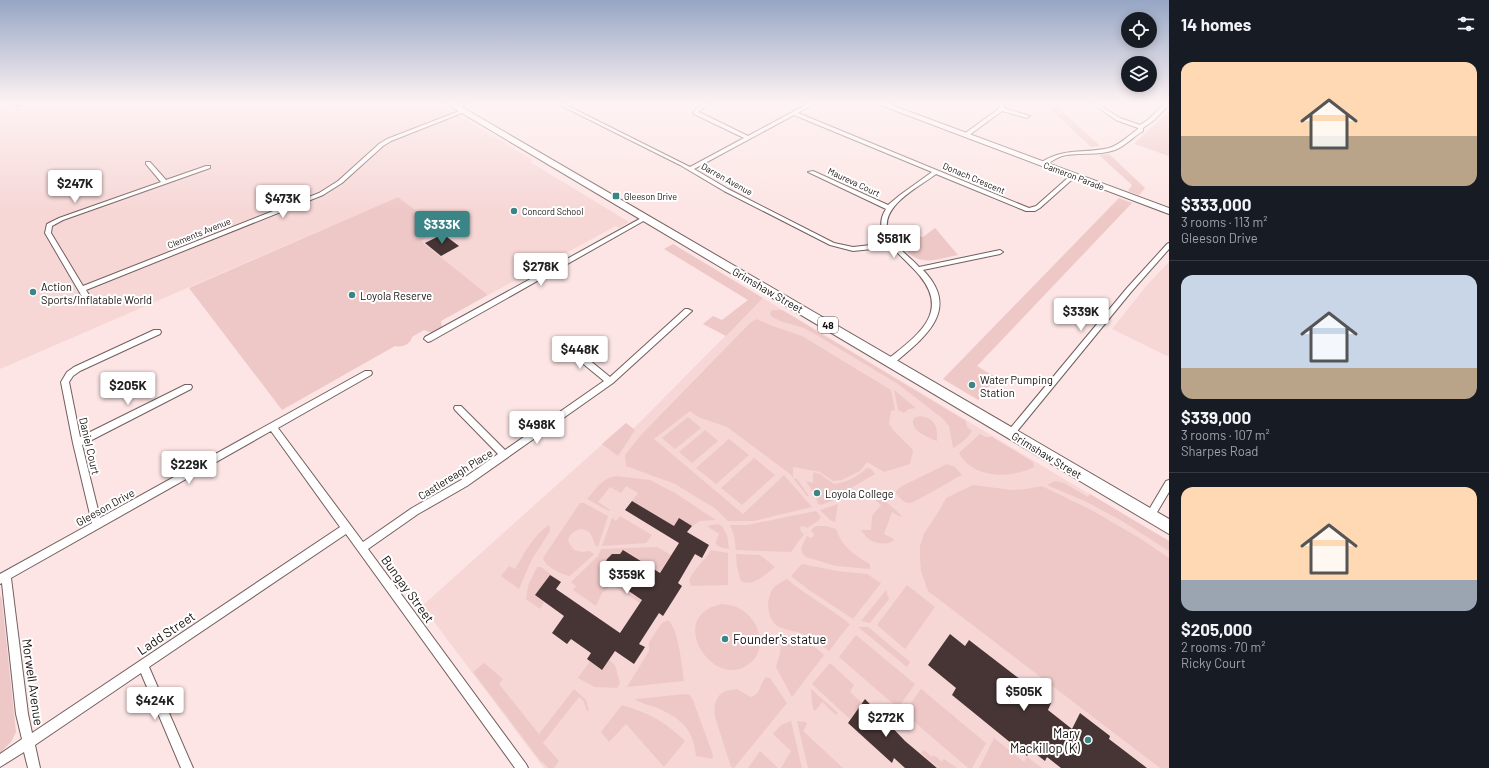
<!DOCTYPE html>
<meta charset="utf-8">
<style>
body{margin:0;font-family:Barlow,sans-serif;background:#20242c;color:#f1f3f6;height:100vh;display:flex;flex-direction:column;font-size:15px;white-space:nowrap}
*{box-sizing:border-box;margin:0}
p{font-size:13px;color:#9ea1a6}
.icon{flex:none;width:22px;height:22px;fill:none;stroke:currentColor;stroke-width:2;stroke-linecap:round;stroke-linejoin:round}
.map{position:relative;flex:1;overflow:hidden}
.sheet{display:flex;flex-direction:column;background:#171b24;width:320px}
.sheet>*{flex:none}
.buttons{position:absolute;left:1121px;top:12px;display:grid;gap:8px}
.buttons a{display:grid;place-items:center;width:36px;height:36px;border-radius:50%;background:#171b24;box-shadow:0 2px 10px #0003;font-size:20px}
.price{position:absolute;translate:-50% -34px;padding:0 9px;border-radius:4px;background:#fff;color:#222;font-size:13px;line-height:26px;filter:drop-shadow(0 1px 2px #0008)}
.price::after{content:'';position:absolute;left:50%;top:24px;width:12px;height:9px;margin-left:-6px;background:inherit;clip-path:polygon(0 0,100% 0,50% 100%)}
.price.active{background:#3c8587;color:#fff}
ul{padding:0;list-style:none}
li{display:grid;align-content:center;gap:8px;height:212px;padding:0 12px}
li+li{border-top:1px solid #363941}
li span{display:grid;place-items:center;height:124px;border-radius:12px;color:#555}
li>.icon{margin-inline-start:auto}
span .icon{width:72px;height:72px;fill:#fffc;stroke-width:1}
li b{font-size:17px}
h2{display:flex;justify-content:space-between;align-items:center;height:48px;padding:0 12px;font-size:17px}
main{display:flex;flex:1;min-height:0}
.map>svg:first-child{display:block}
.built{fill:#f6d7d6}
.green{fill:#eec8c7}
.building{fill:#463534}
.lines{fill:none;stroke-linecap:round;stroke-linejoin:round}
.street-casing{stroke:#725f5e;stroke-width:2}
.secondary-casing{stroke:#725f5e;stroke-width:2}
.primary-casing{stroke:#725f5e;stroke-width:2}
.street{fill:#fff;fill-rule:evenodd}
.secondary{fill:#fff;fill-rule:evenodd}
.primary{fill:#fff;fill-rule:evenodd}
.poi-dot{fill:#3c8587;stroke:#fff;stroke-width:1.5}
.labels{text-anchor:middle;dominant-baseline:central;stroke-width:4;stroke-linejoin:round;paint-order:stroke}
.far-street-label{font-size:9px;fill:#17100f;stroke:#fff}
.far-poi-label{font-size:9px;fill:#17100f;stroke:#fff;text-anchor:start}
.shield{fill:#fff;stroke:#5d5857;stroke-width:1}
.shield-label{font-size:10px;font-weight:bold;fill:#17100f}
.poi-label{font-size:11px;fill:#17100f;stroke:#fff;text-anchor:start}
.street-label{font-size:11px;fill:#17100f;stroke:#fff}
.near-street-label{font-size:13px;fill:#17100f;stroke:#fff}
.near-poi-label{font-size:13px;fill:#17100f;stroke:#fff;text-anchor:start}
</style>
<main>
<div class="map">
<svg width="1169" height="768" viewBox="0 0 1169 768">
<rect width="100%" height="100%" fill="#fce5e4"/>
<g class="built">
<path d="M0,103H437L533,160L530,162L629,222L619,228L616,226L488,295L421,241L441,229L398,197L0,369Z"/>
<path d="M1169,262V357L1112,329L1147,285Z"/>
<path d="M763,298L1169,542V768H544L422,606L626,423L633,429Z"/>
</g>
<g class="green">
<path d="M1044,103H1053L1100,146L1091,147Z"/>
<path d="M1169,111V156L1134,144Z"/>
<path d="M1109,154L1145,188L1139,195L1128,191L1132,185L1099,155Z"/>
<path d="M398,197L441,229L421,241L488,295L441,321L442,328L432,333L424,330L412,337C411,344 402,348 395,346L282,410L189,288Z"/>
<path d="M1119,198L1132,203L977,366L997,378L978,400L943,379Z"/>
<path d="M935,228L958,255C947,257 933,262 923,260C911,259 900,245 895,235L923,237Z"/>
<path d="M673,244L763,298L726,336L703,324L713,316L722,320L748,300L664,249Z"/>
<path d="M773,310H782L966,421L967,427L972,431C968,438 960,444 953,448L949,426L942,418L898,384L820,337L804,328L780,321L771,316L770,312Z"/>
<path d="M757,319L770,325L802,336L891,390L895,410L891,411L889,424L894,431L911,448L913,451L910,464L884,472L867,462L860,471L842,480L833,481L820,472L793,467V478L797,479L809,496H807L790,474L727,427L698,417L690,411L654,439L743,514L784,475L812,507L754,521H728L716,509L675,484L626,466L625,455L641,435L750,323Z"/>
<path d="M894,390L916,408L909,409L904,413L898,410Z"/>
<path d="M920,416C935,418 938,427 937,441C929,438 908,430 914,418Z"/>
<path d="M688,417L701,428L675,449L662,438Z"/>
<path d="M626,423L635,430L618,456L602,444Z"/>
<path d="M705,430L718,441L692,463L679,452Z"/>
<path d="M980,434L986,437H992L1033,462L1034,467C1011,479 973,479 959,453Z"/>
<path d="M729,439L749,455L716,484L696,468Z"/>
<path d="M754,458L775,475L742,505L721,488Z"/>
<path d="M947,464L955,467L962,475C953,479 915,503 909,503C904,503 900,498 896,494V491L902,486Z"/>
<path d="M867,468L871,469L875,474L839,495L842,497L821,505L818,504L816,497L806,481L813,483V472L820,474L834,484C848,482 856,477 867,468Z"/>
<path d="M616,476L650,480L675,493L716,520L700,521L692,526L679,519L674,526L632,501L638,493L626,486L621,493L610,487L598,502L610,510L609,511L587,499C596,489 602,478 616,476Z"/>
<path d="M1055,481L1064,483L1088,497L1090,494L1169,541V551L1122,521L1087,502L1047,485Z"/>
<path d="M973,485L1012,490L1026,489L1042,486L1093,511L1141,539L1169,558V768H1160L928,591L921,571L920,558V546L924,534L940,509L946,498Z"/>
<path d="M878,497L883,499L901,515V517L892,512L884,534L894,539L893,541C881,547 868,542 861,530H871L872,516L881,505L873,498Z"/>
<path d="M580,503H584L608,516L598,547L595,545C593,541 593,537 590,533C582,525 570,531 568,541L574,550L582,552L589,551L594,554L570,576C562,575 546,567 543,558Z"/>
<path d="M838,504L835,522L830,520L820,510Z"/>
<path d="M816,511L821,517L818,521L807,528L804,526L800,527L801,532L804,534L791,552L736,550L734,536L730,525H747Z"/>
<path d="M620,516L652,535L646,543L602,546L612,518L616,521Z"/>
<path d="M718,524L722,526L727,535L729,549L722,548L715,544L719,534L707,526Z"/>
<path d="M549,525L550,531L531,561L519,589L501,576L509,566L515,569C524,554 533,535 549,525Z"/>
<path d="M816,526H826L836,529C842,547 854,555 870,564V569L836,566L806,557L803,554L801,548L807,536L811,538L813,537L814,534L811,530Z"/>
<path d="M657,547L671,555L656,578L653,569L624,550L620,555L613,554L607,559L605,564L608,570L605,575L636,596L645,594L640,603L612,585L602,593L596,606L573,590L576,586L571,582L598,556L601,549Z"/>
<path d="M711,550L728,553V585L691,586L689,580C695,568 704,561 711,550Z"/>
<path d="M736,554L760,555L775,567C766,574 753,587 741,581L737,567Z"/>
<path d="M802,564L837,571L867,574L881,583L853,619L809,590L791,576Z"/>
<path d="M537,567H541L561,582L550,575L535,595L544,602L540,609L526,599L528,586Z"/>
<path d="M787,579C807,596 830,608 850,624L829,651C820,644 811,637 800,633C792,630 783,630 776,625C766,616 766,597 774,587C778,584 783,581 787,579Z"/>
<path d="M907,585L935,607L905,649L877,625Z"/>
<path d="M886,590L889,599L870,623L861,621Z"/>
<path d="M0,594L2,600L16,732L11,742L0,753Z"/>
<path d="M722,604C729,605 736,606 742,610C760,621 768,650 749,664C713,692 664,615 722,604Z"/>
<path d="M668,620C679,630 682,667 684,681L627,687L649,651V642L662,623Z"/>
<path d="M858,627H868L910,662L907,667Z"/>
<path d="M856,635L915,684L898,708L839,657Z"/>
<path d="M784,639C801,639 813,644 824,655L792,697L776,667L780,654L781,642Z"/>
<path d="M609,660L615,665L620,683L617,688L595,687L578,678L590,661L601,670Z"/>
<path d="M484,663L503,679L499,684L539,734L574,689L586,700L589,711H587L583,700L579,697L543,743L559,761L554,768H548L543,762L542,763L473,672Z"/>
<path d="M830,663L854,685L850,692L862,703L850,719L812,684Z"/>
<path d="M766,677L770,678L787,703L734,768L731,767L715,717C713,705 716,692 730,690C731,690 736,689 737,689C741,691 746,695 751,697C762,693 759,684 766,677Z"/>
<path d="M811,689L838,713L836,715L822,702L816,710L814,711L812,704Z"/>
<path d="M921,689L986,743L972,768H968L904,713Z"/>
<path d="M686,694L690,695L693,700L713,755L712,759L696,756C693,727 680,718 655,707C648,705 640,703 635,699Z"/>
<path d="M622,705C650,714 663,720 685,741L664,767L626,724L609,742L601,732Z"/>
<path d="M791,721L802,768H781L791,751L773,734L781,725Z"/>
<path d="M797,721L806,722L807,724L803,731L843,768H808Z"/>
<path d="M994,738L1024,762L1027,757L1042,768H979Z"/>
<path d="M924,750L932,757L934,755L942,762L944,759L957,768H939L921,753Z"/>
<path d="M760,751L778,768H748Z"/>
</g>
<g class="building">
<path d="M443,234L459,246L441,256L425,243Z"/>
<path d="M632,501L674,526L679,518L692,526L687,532L709,545L702,558L695,554L678,583L682,586L663,616L659,613L639,644L645,647L634,664L615,651L602,670L587,659L591,653L571,639L567,644L552,633L564,616L535,595L550,575L561,582L556,589L620,633L642,600L605,575L607,572L605,564L607,559L612,554H620L623,550L660,573L679,543L625,510Z"/>
<path d="M950,634L965,646L969,640L1051,703L1048,710L1072,729L1080,713L1110,736L1109,739L1147,768H1061L1047,757L1045,761L1031,750L1027,756L952,695L956,688L928,665Z"/>
<path d="M865,699L905,741L937,768H905L894,758L892,763L848,723Z"/>
</g>
<g class="lines">
<g class="street-casing">
<g id="street">
<path d="M16,103H20L21,105L17,106Z"/>
<path d="M462,103H468L458,108L454,107Z"/>
<path d="M556,103H562L690,167L744,138L694,114L693,113C697,106 704,103 712,103L700,110L699,112L748,136L809,103H815L798,113L1029,208L1036,206L1071,175L1076,176L1040,208L1035,211H1026L936,174C918,188 873,209 891,238C898,249 910,257 919,267L1000,250L1003,252L1000,254L923,270C962,310 924,338 893,364L890,365L886,362L887,360C915,337 951,314 920,276C912,266 901,257 892,247L853,251L830,245L724,191L680,165ZM794,115L932,172L900,195L888,205L813,171L808,172L886,209C878,221 881,233 889,243L853,247L834,243L728,189L694,169Z"/>
<path d="M1000,103H1004V108L1030,116L1027,118L1002,111L968,136H964V134L997,110L1000,107Z"/>
<path d="M1091,103H1096L1120,118L1140,125L1149,119L1165,103H1169V105L1153,121L1143,128V131C1133,137 1125,146 1115,150C1098,156 1079,152 1062,156C1055,158 1047,166 1040,165V163C1065,147 1083,154 1109,148C1120,145 1129,135 1138,129V128L1116,120Z"/>
<path d="M462,110L467,111L391,141L383,146L342,183L323,195L86,290L94,303L93,305H87L45,233L47,224L59,218L161,182L146,164V162H150L166,180L206,166H210V168L63,220L52,226L51,233L83,286L319,193L338,181L379,144L387,139Z"/>
<path d="M645,216L647,217V219L431,341L428,342L424,339L425,337Z"/>
<path d="M1169,243V249L1131,292L1014,435L1011,436L1008,435L1007,433L1008,431L1127,288L1167,244Z"/>
<path d="M685,309H688L692,311L613,383L467,486L418,514L368,549L526,764L528,768H515L346,534L149,667L193,768H181L141,673L35,745L40,768H28L24,752L0,767V754L22,739L16,714L2,583L0,584V574L92,523L73,443L61,382L67,372L74,367L154,330H160L161,332L160,334L80,371L73,376L69,382L80,437L185,385H191L192,387L191,389L82,445L100,518L365,371H371L372,373L371,375L278,428L363,542L412,508L461,480L498,454L455,410L454,408L455,406H461L505,450L604,381L559,344L558,342L559,340H565L610,377ZM271,431L340,527L32,733L28,714L11,578Z"/>
<path d="M1169,480V492L1153,519L1150,520L1147,519L1145,516L1147,513L1166,481Z"/>
</g>
</g>
<g class="secondary-casing">
<path id="secondary" d="M875,103H886L1169,208V214Z"/>
</g>
<g class="primary-casing">
<path id="primary" d="M445,103H455L1169,519V534Z"/>
</g>
<use href="#street" class="street"/>
<use href="#secondary" class="secondary"/>
<use href="#primary" class="primary"/>
</g>
<linearGradient id="sky" x2="0" y2="1"><stop stop-color="#96a6c4"/><stop offset="0.49" stop-color="#fef3f3"/><stop offset="1" stop-color="#fef3f3" stop-opacity="0"/></linearGradient>
<rect width="1169" height="210" fill="url(#sky)"/>
<g class="poi-dot">
<rect x="612" y="192" width="8" height="8" rx="2"/>
<circle cx="514" cy="211" r="4"/>
<circle cx="33" cy="292" r="4"/>
<circle cx="352" cy="295" r="4"/>
<circle cx="972" cy="385" r="4"/>
<circle cx="817" cy="493" r="4"/>
<circle cx="725" cy="639" r="4"/>
<circle cx="1088" cy="740" r="4"/>
</g>
<g class="labels">
<g class="far-street-label">
<text transform="translate(1074 176) rotate(21)">Cameron Parade</text>
<text transform="translate(974 178) rotate(23)">Donach Crescent</text>
<text transform="translate(727 179) rotate(29)">Darren Avenue</text>
<text transform="translate(854 182) rotate(25)">Maureva Court</text>
<text transform="translate(199 233) rotate(-22)">Clements Avenue</text>
</g>
<g class="far-poi-label">
<text x="624" y="196">Gleeson Drive</text>
<text x="522" y="211">Concord School</text>
</g>
<rect class="shield" x="818" y="317" width="20" height="16" rx="3"/>
<g class="shield-label">
<text x="828" y="325">48</text>
</g>
<g class="poi-label">
<text x="41" y="286">Action<tspan x="41" dy="13">Sports/Inflatable World</tspan></text>
<text x="360" y="295">Loyola Reserve</text>
<text x="980" y="379">Water Pumping<tspan x="980" dy="13">Station</tspan></text>
<text x="825" y="493">Loyola College</text>
</g>
<g class="street-label">
<text transform="translate(768 290) rotate(30)">Grimshaw Street</text>
<text transform="translate(90 446) rotate(77)">Daniel Court</text>
<text transform="translate(1047 455) rotate(31)">Grimshaw Street</text>
<text transform="translate(455 474) rotate(-32)">Castlereagh Place</text>
<text transform="translate(105 507) rotate(-29)">Gleeson Drive</text>
</g>
<g class="near-street-label">
<text transform="translate(408 589) rotate(54)">Bungay Street</text>
<text transform="translate(166 633) rotate(-34)">Ladd Street</text>
<text transform="translate(33 682) rotate(82)">Morwell Avenue</text>
</g>
<g class="near-poi-label">
<text x="733" y="639">Founder's statue</text>
<text x="1080" y="733" text-anchor="end">Mary<tspan x="1080" dy="15">Mackillop (K)</tspan></text>
</g>
</g>
</svg>
<div class="buttons">
<a><svg class="icon" aria-label="locate" viewBox="0 0 24 24"><circle cx="12" cy="12" r="6"/><path d="M12 2v4M12 18v4M2 12h4M18 12h4"/></svg></a>
<a><svg class="icon" aria-label="layers" viewBox="0 0 24 24"><path d="M12 4l9 5-9 5-9-5zM3 14l9 5 9-5"/></svg></a>
</div>
<b class="price" style="left:75px;top:204px">$247K</b>
<b class="price" style="left:283px;top:219px">$473K</b>
<b class="price active" style="left:442px;top:245px">$333K</b>
<b class="price" style="left:894px;top:259px">$581K</b>
<b class="price" style="left:541px;top:287px">$278K</b>
<b class="price" style="left:1081px;top:332px">$339K</b>
<b class="price" style="left:580px;top:370px">$448K</b>
<b class="price" style="left:128px;top:406px">$205K</b>
<b class="price" style="left:537px;top:445px">$498K</b>
<b class="price" style="left:189px;top:485px">$229K</b>
<b class="price" style="left:627px;top:595px">$359K</b>
<b class="price" style="left:1024px;top:712px">$505K</b>
<b class="price" style="left:155px;top:721px">$424K</b>
<b class="price" style="left:886px;top:738px">$272K</b>
</div>
<section class="sheet">
<h2>14 homes<svg class="icon" aria-label="filters" viewBox="0 0 24 24"><path d="M4 7h16M4 17h16"/><circle cx="9" cy="7" r="2"/><circle cx="15" cy="17" r="2"/></svg></h2>
<ul>
<li><span style="background:linear-gradient(#ffd9b3 60%,#b9a48a 0)"><svg class="icon" aria-label="home" viewBox="0 0 24 24"><path d="M3 11l9-7 9 7M6 9v11h12V9"/></svg></span><div><b>$333,000</b><p>3 rooms · 113 m²</p><p>Gleeson Drive</p></div></li>
<li><span style="background:linear-gradient(#c9d6e8 75%,#b9a48a 0)"><svg class="icon" aria-label="home" viewBox="0 0 24 24"><path d="M3 11l9-7 9 7M6 9v11h12V9"/></svg></span><div><b>$339,000</b><p>3 rooms · 107 m²</p><p>Sharpes Road</p></div></li>
<li><span style="background:linear-gradient(#ffd9b3 75%,#9aa5b1 0)"><svg class="icon" aria-label="home" viewBox="0 0 24 24"><path d="M3 11l9-7 9 7M6 9v11h12V9"/></svg></span><div><b>$205,000</b><p>2 rooms · 70 m²</p><p>Ricky Court</p></div></li>
</ul>
</section>
</main>
